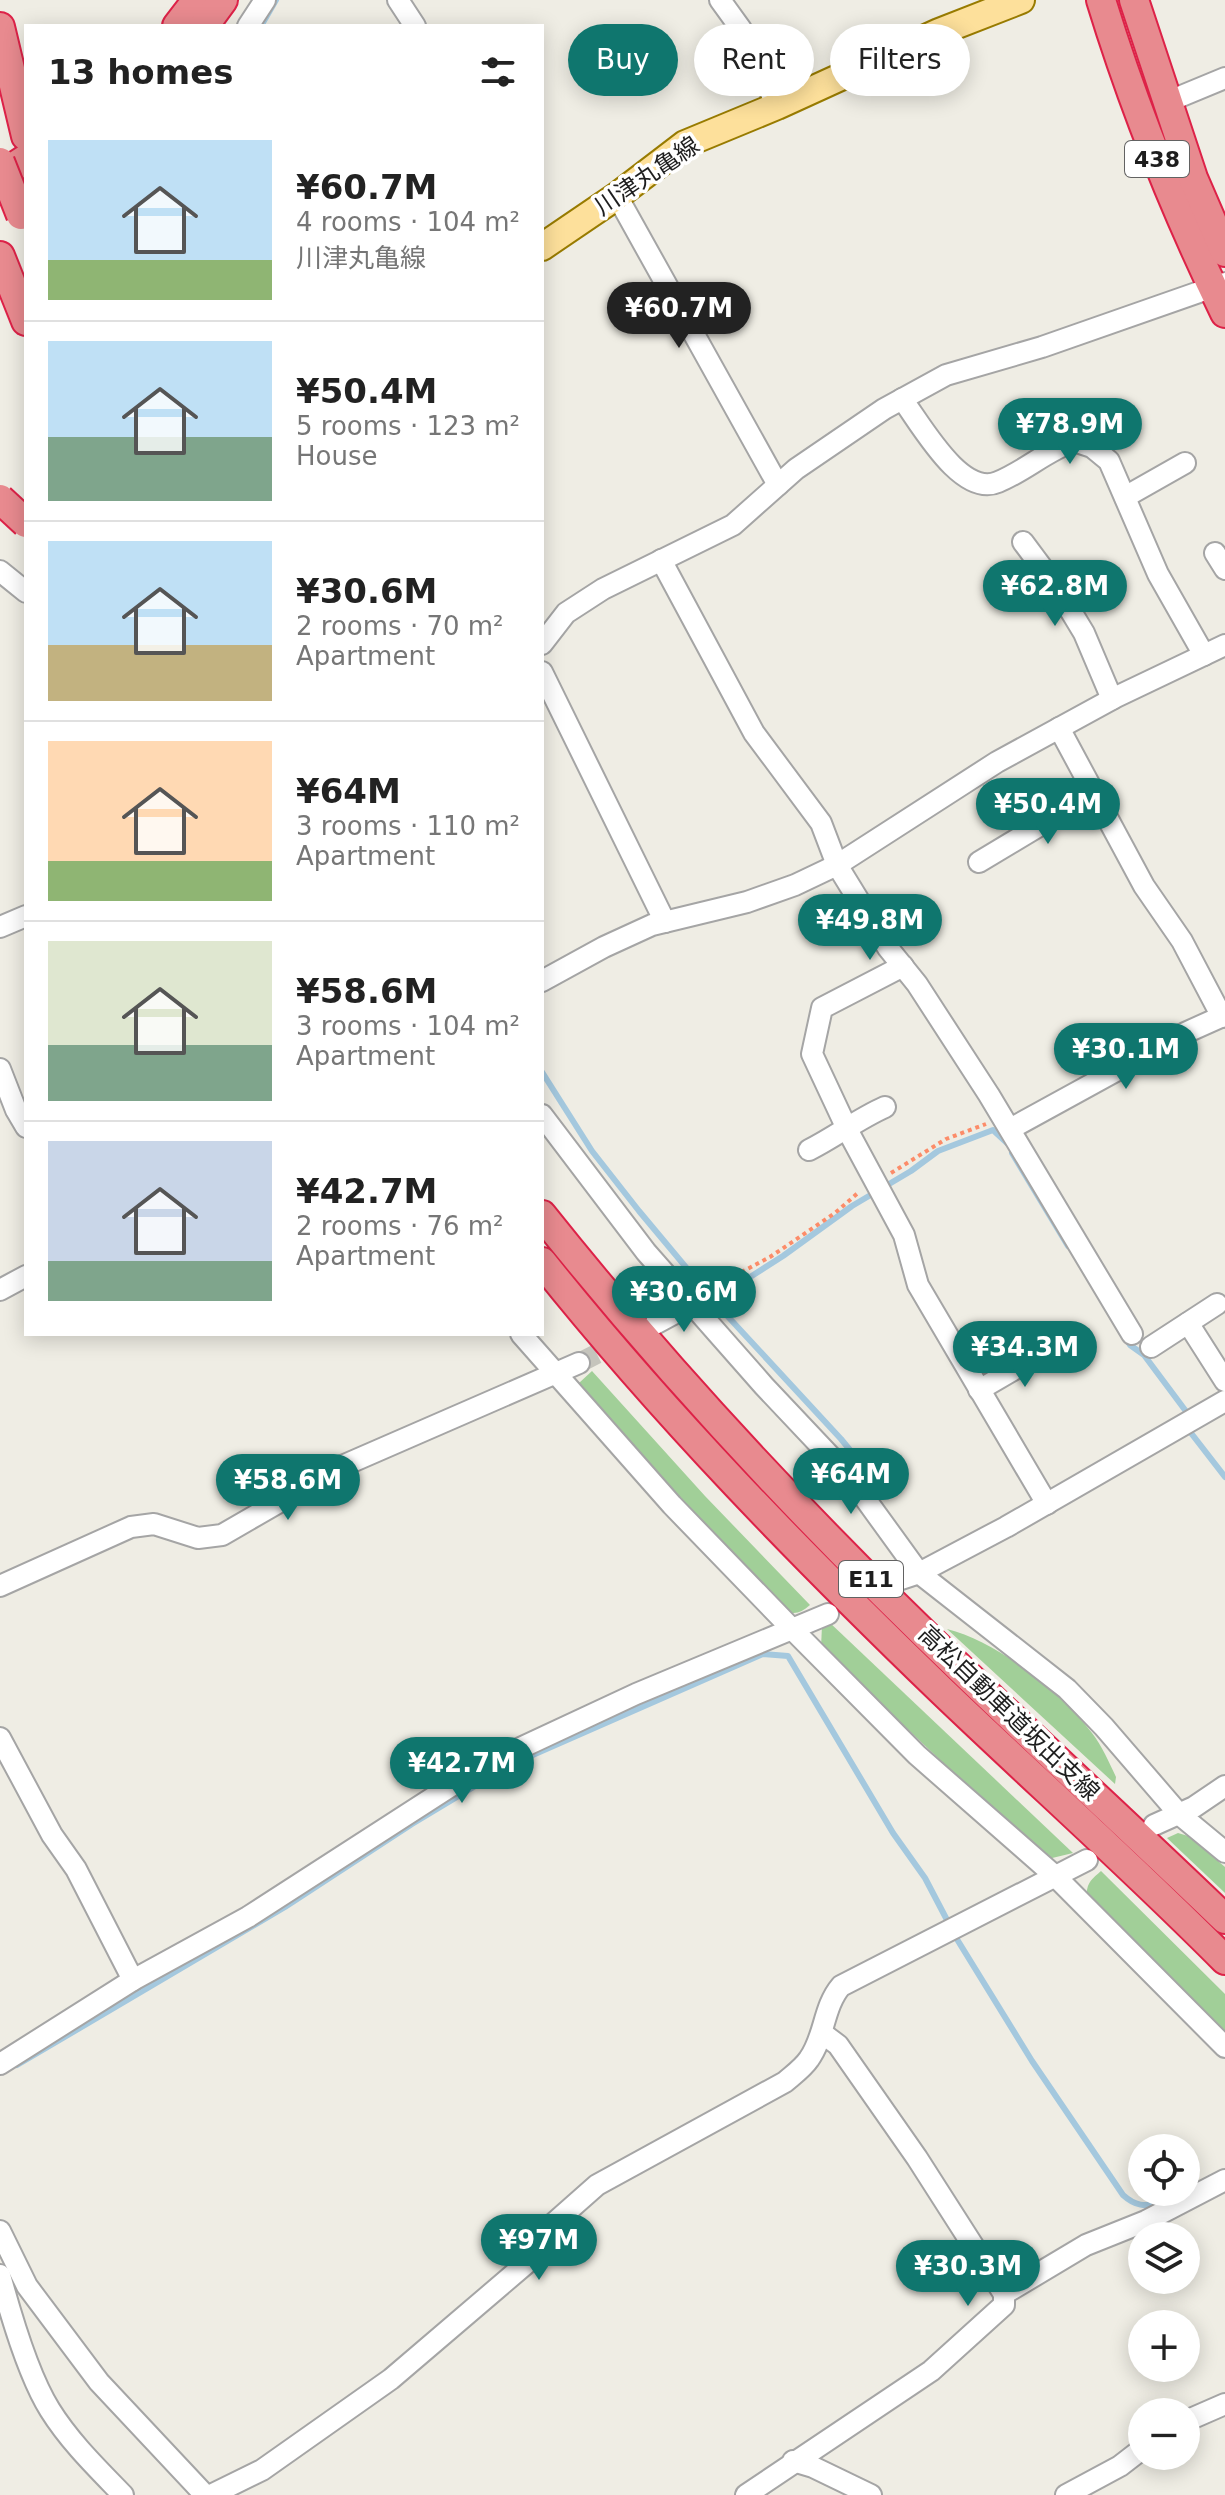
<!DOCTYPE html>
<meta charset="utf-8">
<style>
body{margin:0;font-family:"DejaVu Sans","Noto Sans JP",sans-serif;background:#f2f2f2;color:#222;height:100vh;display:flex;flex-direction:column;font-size:30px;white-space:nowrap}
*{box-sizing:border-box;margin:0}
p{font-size:26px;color:#767676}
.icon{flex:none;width:44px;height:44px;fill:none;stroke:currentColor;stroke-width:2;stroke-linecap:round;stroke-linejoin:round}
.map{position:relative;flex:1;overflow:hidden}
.panel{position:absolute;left:24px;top:24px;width:520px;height:1312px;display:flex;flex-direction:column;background:#fff;border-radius:0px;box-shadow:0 4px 20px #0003}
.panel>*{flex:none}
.guide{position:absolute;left:568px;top:24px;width:536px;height:72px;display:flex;gap:16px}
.controls{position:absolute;left:1128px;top:2134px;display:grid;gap:16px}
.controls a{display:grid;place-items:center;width:72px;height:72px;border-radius:50%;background:#fff;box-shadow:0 4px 20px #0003;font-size:40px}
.price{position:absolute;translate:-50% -68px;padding:0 18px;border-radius:28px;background:#0f766e;color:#fff;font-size:26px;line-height:52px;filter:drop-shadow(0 2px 4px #0008)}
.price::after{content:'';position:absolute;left:50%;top:48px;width:24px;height:18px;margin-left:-12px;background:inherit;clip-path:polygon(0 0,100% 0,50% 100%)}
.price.selected{background:#222;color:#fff}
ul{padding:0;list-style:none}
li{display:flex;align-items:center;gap:24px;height:200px;padding:0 24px}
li+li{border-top:2px solid #e0e0e0}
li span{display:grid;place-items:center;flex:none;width:224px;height:160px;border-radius:0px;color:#555}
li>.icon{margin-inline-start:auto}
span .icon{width:96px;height:96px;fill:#fffc;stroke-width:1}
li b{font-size:34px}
h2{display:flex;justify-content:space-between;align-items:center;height:96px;padding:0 24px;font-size:34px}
.tag{padding:0 28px;border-radius:36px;background:#fff;box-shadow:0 4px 20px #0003;font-size:28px;line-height:72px}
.tag.selected{background:#0f766e;color:#fff}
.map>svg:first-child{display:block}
.forest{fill:#a1cf98}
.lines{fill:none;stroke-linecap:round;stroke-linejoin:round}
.stream{stroke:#a4c8de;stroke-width:6}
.minor-tunnel{stroke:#c5c4bc;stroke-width:20;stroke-dasharray:20 10;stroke-linecap:butt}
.minor-casing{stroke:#a5a5a5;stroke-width:24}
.major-casing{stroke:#987b00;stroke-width:30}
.highway-casing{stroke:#dd2248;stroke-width:32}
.path{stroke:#fc8c69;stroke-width:4;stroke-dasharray:4 4;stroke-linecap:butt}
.minor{stroke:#fff;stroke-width:20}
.major{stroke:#fde09b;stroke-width:26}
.highway{stroke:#e88a8f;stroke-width:28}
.highway-bridge-casing{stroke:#dd2248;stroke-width:32;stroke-linecap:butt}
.highway-bridge{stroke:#e88a8f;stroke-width:28}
.labels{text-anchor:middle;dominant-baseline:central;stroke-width:7;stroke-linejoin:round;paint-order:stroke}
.shield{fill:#fff;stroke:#626262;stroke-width:2}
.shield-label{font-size:22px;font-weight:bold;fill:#1e1e1e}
.street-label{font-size:24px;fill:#1e1e1e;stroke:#fff}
</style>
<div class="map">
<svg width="1225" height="2495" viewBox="0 0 1225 2495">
<rect width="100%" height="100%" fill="#efede4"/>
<g class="forest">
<path d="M592,1371L705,1496L810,1605C801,1613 795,1615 784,1611L578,1393L579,1383Z"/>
<path d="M828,1621L1073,1853L1048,1859L1037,1852L821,1647L822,1626Z"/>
<path d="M947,1629C998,1642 1060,1691 1092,1733C1102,1746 1109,1762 1116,1777L1115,1784Z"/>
<path d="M1178,1833L1188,1836L1225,1867V1893L1167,1838Z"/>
<path d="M1101,1871L1225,1994V2035L1087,1896C1086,1883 1092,1879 1101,1871Z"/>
</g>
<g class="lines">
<g class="stream">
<path d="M261,26L276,0"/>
<path d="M542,1072L592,1151L639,1211L720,1308L841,1439L868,1472"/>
<path d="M1012,1153L1068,1246"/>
<path d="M711,1296L747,1279L783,1256L852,1206L911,1171L938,1151L993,1130L1007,1143"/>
<path d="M1125,1337L1130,1345L1144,1355L1188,1414"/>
<path d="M1191,1433L1225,1477"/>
<path d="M955,1936L1032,2061L1123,2195C1135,2206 1145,2207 1161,2203"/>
<path d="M17,2065L285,1907L412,1824L510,1765L763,1654L788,1656L893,1833L925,1878L947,1920"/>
</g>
<path class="minor-tunnel" d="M579,1363L650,1327"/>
<g class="minor-casing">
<g id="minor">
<path d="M398,0L415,26"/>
<path d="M720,0L741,29L777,106"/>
<path d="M248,26L265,0"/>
<path d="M1167,102L1225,78"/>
<path d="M617,196L778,485"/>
<path d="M902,399C921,424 961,498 998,482C1025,471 1046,451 1074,441L1092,447L1109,461L1158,574L1204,655"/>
<path d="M1125,497L1185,463"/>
<path d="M1023,542L1055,585L1084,633L1112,699"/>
<path d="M1215,553L1225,569"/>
<path d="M661,560L754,733L821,823L837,865L888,948L917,984L989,1095L1132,1334"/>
<path d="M0,571L26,592"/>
<path d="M542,644L566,613L603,589L733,525L796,469L884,409L946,375L1042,347L1225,283"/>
<path d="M542,672L665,922"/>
<path d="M1059,728L1144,886L1182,941L1222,1017"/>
<path d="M979,862L1094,793"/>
<path d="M0,927L26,916"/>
<path d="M903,966L822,1008L812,1054L849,1133L904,1235L918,1285L1047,1504"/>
<path d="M542,981L604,947L652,925L747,902L795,885L837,865L997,762L1116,697L1225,645"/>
<path d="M0,1069L16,1110L26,1127"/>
<path d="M542,1115L646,1252L764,1386L848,1475L919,1573L1067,1689L1104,1727L1179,1814L1225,1852"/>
<path d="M1010,1129L1185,1033L1225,1015"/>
<path d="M809,1150C835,1137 858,1119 885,1107"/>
<path d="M0,1290L26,1276"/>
<path d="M1188,1323L1225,1381"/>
<path d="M655,1324L692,1304"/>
<path d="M521,1334L672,1505L792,1629L917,1755L1055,1876L1225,2047"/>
<path d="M1151,1347L1217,1304"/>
<path d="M979,1390L1047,1350"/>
<path d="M898,1580L919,1573L1006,1527L1225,1401"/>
<path d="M0,1586L131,1527L154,1524L198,1538L222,1535L340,1467L579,1363"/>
<path d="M0,1738L52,1835L76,1869L133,1980"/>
<path d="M1154,1825L1194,1807L1225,1786"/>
<path d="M822,2033L838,2045L917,2158L1004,2294"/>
<path d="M0,2064L133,1980L248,1917L482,1766L636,1694L828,1614"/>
<path d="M0,2231L27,2286L99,2382L205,2495"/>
<path d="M0,2275C11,2316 28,2375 50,2410C70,2442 97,2468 123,2495"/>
<path d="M1186,2421L1225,2404"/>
<path d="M793,2461L813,2467L871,2495"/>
<path d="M211,2495L262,2470L391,2379L528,2262L541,2248L554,2223L597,2185L785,2082C793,2075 803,2068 809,2059C825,2037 823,2007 841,1986L1087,1860"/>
<path d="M746,2495L931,2371L1004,2305V2294L1086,2245L1146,2221L1225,2180"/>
<path d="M1066,2495L1120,2466L1142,2449"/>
</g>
</g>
<g class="major-casing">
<path id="major" d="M542,247L617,196L685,144L777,106L939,32L1021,0"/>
</g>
<g class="highway-casing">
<g id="highway">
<path d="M1101,0C1134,108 1176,212 1225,313"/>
<path d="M1134,0L1193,178L1225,252"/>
<path d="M177,26L197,0"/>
<path d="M204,26L223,0"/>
<path d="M0,27L26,136"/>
<path d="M0,176L26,159"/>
<path d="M0,256L26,321"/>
<path d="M542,1215C672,1378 814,1529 965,1673C1051,1756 1139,1836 1225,1919"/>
<path d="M542,1262C665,1416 802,1556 943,1692C1037,1782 1134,1868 1225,1960"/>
</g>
</g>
<g class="path">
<path d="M891,1173L946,1139L986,1124"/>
<path d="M706,1291L770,1257L835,1213L859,1192"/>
</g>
<use href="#minor" class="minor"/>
<use href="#major" class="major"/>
<use href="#highway" class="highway"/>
<g class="highway-bridge-casing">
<g id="highway-bridge">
<path d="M0,162L21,215"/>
<path d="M0,499L26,523"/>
</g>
</g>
<use href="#highway-bridge" class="highway-bridge"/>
</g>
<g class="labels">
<g class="shield">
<rect x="1125" y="141" width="64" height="36" rx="6"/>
<rect x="839" y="1561" width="64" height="36" rx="6"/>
</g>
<g class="shield-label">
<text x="1157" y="159">438</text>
<text x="871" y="1579">E11</text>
</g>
<g class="street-label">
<text transform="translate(647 176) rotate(-34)">川津丸亀線</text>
<text transform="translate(1009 1713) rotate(44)">高松自動車道坂出支線</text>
</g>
</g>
</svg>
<div class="controls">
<a><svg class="icon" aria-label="locate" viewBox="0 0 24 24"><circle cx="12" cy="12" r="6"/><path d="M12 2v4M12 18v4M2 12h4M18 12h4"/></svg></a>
<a><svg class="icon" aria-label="layers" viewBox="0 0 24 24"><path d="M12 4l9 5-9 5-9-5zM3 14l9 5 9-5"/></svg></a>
<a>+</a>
<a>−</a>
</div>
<b class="price selected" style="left:679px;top:350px">¥60.7M</b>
<b class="price" style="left:1070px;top:466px">¥78.9M</b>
<b class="price" style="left:1055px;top:628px">¥62.8M</b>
<b class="price" style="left:1048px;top:846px">¥50.4M</b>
<b class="price" style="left:870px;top:962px">¥49.8M</b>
<b class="price" style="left:1126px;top:1091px">¥30.1M</b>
<b class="price" style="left:684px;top:1334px">¥30.6M</b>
<b class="price" style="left:1025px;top:1389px">¥34.3M</b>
<b class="price" style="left:851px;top:1516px">¥64M</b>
<b class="price" style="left:288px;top:1522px">¥58.6M</b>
<b class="price" style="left:462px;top:1805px">¥42.7M</b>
<b class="price" style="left:539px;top:2282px">¥97M</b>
<b class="price" style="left:968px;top:2308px">¥30.3M</b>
<div class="guide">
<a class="tag selected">Buy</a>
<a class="tag">Rent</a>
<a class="tag">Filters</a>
</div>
<section class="panel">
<h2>13 homes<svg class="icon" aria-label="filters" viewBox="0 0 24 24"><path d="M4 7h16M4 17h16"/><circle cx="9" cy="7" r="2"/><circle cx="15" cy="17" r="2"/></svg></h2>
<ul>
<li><span style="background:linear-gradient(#bfe0f5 75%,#8fb573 0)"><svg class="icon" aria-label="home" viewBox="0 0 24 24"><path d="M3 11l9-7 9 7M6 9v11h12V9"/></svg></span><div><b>¥60.7M</b><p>4 rooms · 104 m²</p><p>川津丸亀線</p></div></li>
<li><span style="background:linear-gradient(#bfe0f5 60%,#7fa58c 0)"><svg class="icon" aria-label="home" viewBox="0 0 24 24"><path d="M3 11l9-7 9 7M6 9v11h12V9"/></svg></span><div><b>¥50.4M</b><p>5 rooms · 123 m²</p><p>House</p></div></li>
<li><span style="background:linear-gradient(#bfe0f5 65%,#c2b280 0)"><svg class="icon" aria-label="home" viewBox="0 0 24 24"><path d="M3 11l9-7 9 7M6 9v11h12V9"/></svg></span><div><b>¥30.6M</b><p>2 rooms · 70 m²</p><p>Apartment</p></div></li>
<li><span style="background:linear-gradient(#ffd9b3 75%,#8fb573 0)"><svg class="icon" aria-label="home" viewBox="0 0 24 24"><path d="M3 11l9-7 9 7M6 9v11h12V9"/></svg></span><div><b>¥64M</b><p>3 rooms · 110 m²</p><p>Apartment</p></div></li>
<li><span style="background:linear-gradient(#dfe7d0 65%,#7fa58c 0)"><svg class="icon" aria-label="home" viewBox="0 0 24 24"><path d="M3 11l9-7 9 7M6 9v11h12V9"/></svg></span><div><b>¥58.6M</b><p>3 rooms · 104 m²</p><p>Apartment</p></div></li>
<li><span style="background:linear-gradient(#c9d6e8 75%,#7fa58c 0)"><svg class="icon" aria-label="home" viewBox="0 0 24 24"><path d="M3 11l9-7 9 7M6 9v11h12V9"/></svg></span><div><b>¥42.7M</b><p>2 rooms · 76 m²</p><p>Apartment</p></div></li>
</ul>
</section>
</div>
